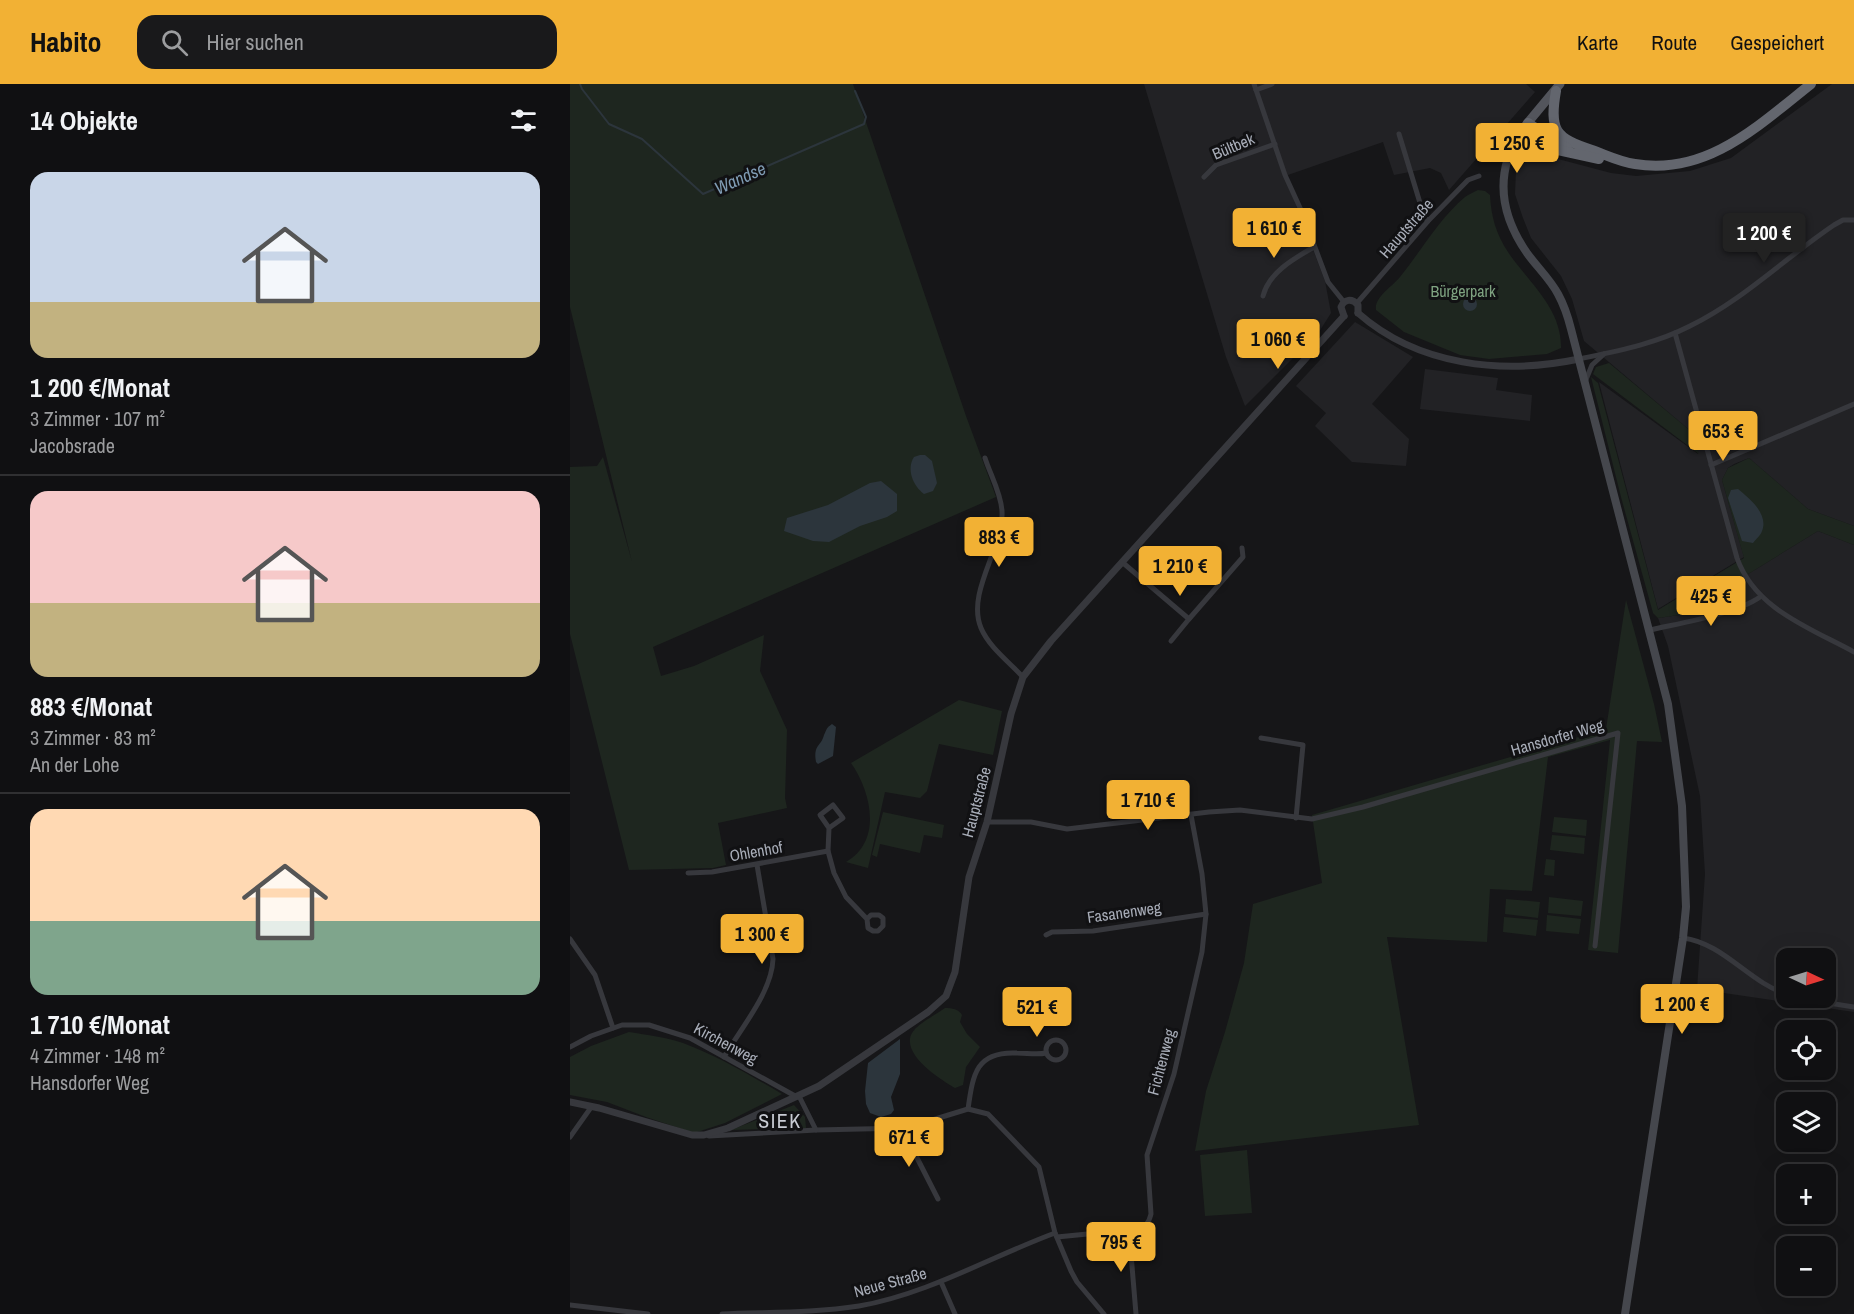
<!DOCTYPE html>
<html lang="de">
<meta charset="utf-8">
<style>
body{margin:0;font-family:"Archivo Narrow",sans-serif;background:#19191b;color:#f1f3f6;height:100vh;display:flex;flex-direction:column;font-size:22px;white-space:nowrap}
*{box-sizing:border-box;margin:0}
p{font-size:20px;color:#9c9d9f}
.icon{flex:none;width:33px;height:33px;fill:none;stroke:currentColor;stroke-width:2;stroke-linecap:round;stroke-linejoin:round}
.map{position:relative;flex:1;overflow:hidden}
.drawer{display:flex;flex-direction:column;background:#101012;width:570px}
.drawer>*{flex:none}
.needle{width:39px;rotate:94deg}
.fabs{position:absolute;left:1206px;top:864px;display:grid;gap:12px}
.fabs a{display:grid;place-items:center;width:60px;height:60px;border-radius:12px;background:#101012;box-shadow:0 6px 24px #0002,0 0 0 2px #303032;font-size:30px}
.price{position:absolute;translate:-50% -51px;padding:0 14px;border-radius:6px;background:#f2b134;color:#111;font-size:20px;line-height:39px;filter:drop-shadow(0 2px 3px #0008)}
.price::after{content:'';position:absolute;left:50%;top:36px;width:18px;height:14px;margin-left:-9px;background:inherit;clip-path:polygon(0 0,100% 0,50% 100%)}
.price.selected{background:#222;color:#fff}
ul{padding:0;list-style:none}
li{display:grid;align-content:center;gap:12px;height:318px;padding:0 30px}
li+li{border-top:2px solid #303032}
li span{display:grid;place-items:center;height:186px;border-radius:18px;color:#555}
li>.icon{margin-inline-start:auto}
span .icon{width:108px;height:108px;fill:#fffc;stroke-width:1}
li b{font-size:26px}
h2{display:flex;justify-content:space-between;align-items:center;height:72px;padding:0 30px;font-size:26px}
header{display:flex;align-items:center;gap:36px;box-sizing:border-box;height:84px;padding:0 30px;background:#f2b134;color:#111}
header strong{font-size:28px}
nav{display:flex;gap:33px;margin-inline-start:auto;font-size:21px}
.search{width:420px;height:54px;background:#19191b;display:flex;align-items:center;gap:15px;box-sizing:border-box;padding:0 21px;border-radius:18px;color:#9c9d9f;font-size:22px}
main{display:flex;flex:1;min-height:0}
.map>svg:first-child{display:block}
.built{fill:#222225;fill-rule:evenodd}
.green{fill:#1e261f}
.water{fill:#2c353c}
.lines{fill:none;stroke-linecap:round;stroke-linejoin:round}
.stream{stroke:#2c353c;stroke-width:2}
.minor{stroke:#37383d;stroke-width:5}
.tertiary{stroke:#37383d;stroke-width:7}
.secondary{stroke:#45474d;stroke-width:8}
.primary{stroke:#53555c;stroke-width:9}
.motorway{stroke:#63666e;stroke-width:10}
.labels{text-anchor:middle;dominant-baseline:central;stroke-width:6;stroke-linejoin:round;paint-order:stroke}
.street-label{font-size:16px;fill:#a8adb8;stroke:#111113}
.park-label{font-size:16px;fill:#7fa381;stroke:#111113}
.water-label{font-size:18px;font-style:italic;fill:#7f9bb3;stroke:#111113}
.quarter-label{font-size:20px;letter-spacing:1.5px;fill:#c9ccd4;stroke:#111113}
</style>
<header>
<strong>Habito</strong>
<div class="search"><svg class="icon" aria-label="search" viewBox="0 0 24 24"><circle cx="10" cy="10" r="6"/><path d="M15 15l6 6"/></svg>Hier suchen</div>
<nav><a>Karte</a><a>Route</a><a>Gespeichert</a></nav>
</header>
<main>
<section class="drawer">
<h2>14 Objekte<svg class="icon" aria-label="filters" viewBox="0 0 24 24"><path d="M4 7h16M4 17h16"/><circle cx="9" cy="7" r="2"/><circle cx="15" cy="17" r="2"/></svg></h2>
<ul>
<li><span style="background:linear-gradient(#c9d6e8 70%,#c2b280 0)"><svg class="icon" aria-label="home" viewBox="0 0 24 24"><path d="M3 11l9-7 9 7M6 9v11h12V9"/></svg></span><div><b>1 200 €/Monat</b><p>3 Zimmer · 107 m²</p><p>Jacobsrade</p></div></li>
<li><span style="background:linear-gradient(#f6c9c9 60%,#c2b280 0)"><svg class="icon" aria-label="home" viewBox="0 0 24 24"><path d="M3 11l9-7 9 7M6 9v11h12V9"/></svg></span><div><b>883 €/Monat</b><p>3 Zimmer · 83 m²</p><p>An der Lohe</p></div></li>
<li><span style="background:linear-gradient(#ffd9b3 60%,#7fa58c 0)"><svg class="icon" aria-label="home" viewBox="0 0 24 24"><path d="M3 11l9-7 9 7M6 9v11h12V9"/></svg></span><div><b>1 710 €/Monat</b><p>4 Zimmer · 148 m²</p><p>Hansdorfer Weg</p></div></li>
</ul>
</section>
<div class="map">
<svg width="1284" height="1230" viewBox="0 0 1284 1230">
<rect width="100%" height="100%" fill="#161618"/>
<g class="built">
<path d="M574,0H956L965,8L879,106L871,89L860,84L824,91L813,58L715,92L755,197L761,229L749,248L675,322L656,273Z"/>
<path d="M1262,0H1284V442L1238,425L1179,374L1164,380L1158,384L1152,396L1174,473L1088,525L1029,298L1128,370L1123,349L1014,257L1002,215L991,192L961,154L953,134L945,110L946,86L956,70L973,71L1041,89L1066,92L1120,87L1161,74Z"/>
<path d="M785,238L843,273L802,320L839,355L836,382L782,378L745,342L756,329L726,302Z"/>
<path d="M855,285L928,294L926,306L962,311L960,337L850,325Z"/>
<path d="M1248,447L1284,461V928L1127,905L1135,790L1130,712L1098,562L1088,534L1116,530L1175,506L1170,495ZM1216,874H1256V914H1216Z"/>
</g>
<g class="green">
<path d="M0,0H283L396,332L426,413L83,563L91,592L124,582L194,551L190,587L217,646L215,714L217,724L148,739L156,781L143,784L59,786L0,550V383L27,382L33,373L62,478L0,223Z"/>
<path d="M908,106L915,107L920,111C921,132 926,150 938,168C958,198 992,224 991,264L977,270L919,275L890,271L834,248L806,226C804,213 822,203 830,193C851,167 869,135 895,113C899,110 904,108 908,106Z"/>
<path d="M1039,279L1123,349L1129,370L1023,290L1026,283Z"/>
<path d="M1021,293L1028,299L1088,526L1174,474L1152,396L1158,384L1179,374L1238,425L1284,442V461L1248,447L1170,495L1175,506L1116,530L1088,534L1083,529L1051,413Z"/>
<path d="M1056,516L1084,620L1092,658L1067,657L1048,869L1018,866L1040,656L978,673L962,807L920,805L917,858L817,853L849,1041L625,1067L636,1007L655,948L674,879L683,820L752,799L742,731L1036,645Z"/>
<path d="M389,616L432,627L423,671L369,660L357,707L350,714L315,708L298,784L276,778C313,757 301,707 281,679Z"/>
<path d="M313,728L374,741L372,754L354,751L350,769L310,760L307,773L302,771Z"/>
<path d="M984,733L1017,736L1016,752L982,748Z"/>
<path d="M982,751L1015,754L1014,770L980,766Z"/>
<path d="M976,775L985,776L984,792L974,791Z"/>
<path d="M979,813L1013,817L1011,832L978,829Z"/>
<path d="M936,815L970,818L968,834L935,830Z"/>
<path d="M977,831L1011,835L1009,850L976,847Z"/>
<path d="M934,833L968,836L966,852L933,848Z"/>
<path d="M375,924C382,924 389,925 392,931L390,938L397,950L410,963L396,983L393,1001L385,1004C371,996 330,970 342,949C348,939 366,931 375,924Z"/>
<path d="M59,948C77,951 96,953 113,959C148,972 181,992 212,1010L155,1039L124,1049L76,1033L37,1018L0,1011V973L21,962Z"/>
<path d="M224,1021L235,1033L236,1044L161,1046Z"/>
<path d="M677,1066L682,1129L635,1132L630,1071Z"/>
</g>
<g class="water">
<circle cx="900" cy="220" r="7"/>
<path d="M350,371H355L362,377L367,399L363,407L354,410C343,402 336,385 344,373Z"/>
<path d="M311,397L327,410V427L317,433L290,442L259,458L243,457L214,447L217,434L258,421L300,399Z"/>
<path d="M1168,405C1179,414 1199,430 1192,447C1191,451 1186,455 1183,459L1172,457L1158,414L1161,406Z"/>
<path d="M262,640L266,643L263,672L248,680L246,678C243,660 251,663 254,651C257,645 256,644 262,640Z"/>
<path d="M330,955V990L321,1013L324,1026L321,1030L311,1033L300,1029L296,1020L295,1007L298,979Z"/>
</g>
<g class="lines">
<path class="stream" d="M10,0L12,5L39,40L72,55L133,110L294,40L296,33L285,7"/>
<g class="minor">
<path d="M684,0L715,91L731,126L758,198L774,218"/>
<path d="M686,6L702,0"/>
<path d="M829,50L854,132L858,137"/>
<path d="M634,93L646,81L705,60"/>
<path d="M693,212C699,188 725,174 744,163"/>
<path d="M787,219L858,137L898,96L909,92"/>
<path d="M1105,249L1167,474C1185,525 1240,544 1284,568"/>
<path d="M1009,275C1047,267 1085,260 1120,242C1173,216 1215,174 1264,141L1273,136H1284"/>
<path d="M1015,298L1022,281L1034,270"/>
<path d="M415,374C420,390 431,409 432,427C434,463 396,508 411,544C419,563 439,578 453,593"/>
<path d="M1141,381L1284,320"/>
<path d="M552,478L619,535L601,557"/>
<path d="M619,535L673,473L672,464"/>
<path d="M1080,546C1110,539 1166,530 1190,513"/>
<path d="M691,654L733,661L726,734"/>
<path d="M417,738H461L497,745L639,728L670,726L742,735L793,723L1048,649L1025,862"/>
<path d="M259,744L250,731L263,721L273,734L259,744L258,767L264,789L276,813L297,835L298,844L303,847H308L313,842V834L309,831H301L297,835"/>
<path d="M118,789L142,788L258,767"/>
<path d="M476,851L482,848L523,847L636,830"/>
<path d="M1113,854C1153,859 1179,898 1216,910"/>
<path d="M0,855L25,891L43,944"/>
<path d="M1227,914L1284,923"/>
<circle cx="486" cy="966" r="10"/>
<path d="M0,963L21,952L52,941H79L120,954L227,1013"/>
<path d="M154,973C171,944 202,908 203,875L187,781"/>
<path d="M229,1012L246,1046L336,1044L398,1025L418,1030L469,1083L485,1149L501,1187L507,1198L534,1230"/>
<path d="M398,1025C403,990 406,967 447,969C457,969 467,971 476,969"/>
<path d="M336,1044L342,1064L368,1115"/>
<path d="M139,1052L246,1046"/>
<path d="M0,1053L22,1022"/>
<path d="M559,1146L566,1230"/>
<path d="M487,1153L568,1145C576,1143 579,1138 581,1130L577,1071L604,990L632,868L636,830L632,790L621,731"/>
<path d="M371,1198L385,1230"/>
<path d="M0,1221L78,1230"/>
<path d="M152,1230C197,1228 244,1229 289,1222C358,1210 420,1173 485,1149"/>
</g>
<g class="tertiary">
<path d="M788,229C848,282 933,291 1009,275"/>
<path d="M774,232L771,223C774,215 782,214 788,221V229"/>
<path d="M0,1018L29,1024L122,1051H134L158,1044L249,1002L358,928L376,912L385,888L399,793L417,738L441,630L453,593L481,557L774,232"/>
</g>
<path class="secondary" d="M951,47C924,89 930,130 957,169C967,183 980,195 988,210C994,221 998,233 1001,245L1098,620L1112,722L1116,823L1113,854L1055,1230"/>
<path class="primary" d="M951,47L990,0"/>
<g class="motorway">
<path d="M986,7C979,46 985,54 1022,66C1036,71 1050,78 1065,80C1137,92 1189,41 1241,0"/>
<path d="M958,39L983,56L997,64"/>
<path d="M939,70L949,60L956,59L1029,75"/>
</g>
</g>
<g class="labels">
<g class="street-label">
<text transform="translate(663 62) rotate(-23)">Bültbek</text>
<text transform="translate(836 144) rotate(-49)">Hauptstraße</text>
<text transform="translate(987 653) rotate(-16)">Hansdorfer Weg</text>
<text transform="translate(406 718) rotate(-75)">Hauptstraße</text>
<text transform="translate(186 767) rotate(-10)">Ohlenhof</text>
<text transform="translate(554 828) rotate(-8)">Fasanenweg</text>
<text transform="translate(156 959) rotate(28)">Kirchenweg</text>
<text transform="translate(591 978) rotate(-75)">Fichtenweg</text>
<text transform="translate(320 1198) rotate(-15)">Neue Straße</text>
</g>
<g class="park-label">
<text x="893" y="207">Bürgerpark</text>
</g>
<g class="water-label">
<text transform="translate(170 94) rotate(-24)">Wandse</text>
</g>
<g class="quarter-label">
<text x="210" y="1036">SIEK</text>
</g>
</g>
</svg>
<div class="fabs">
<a><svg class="needle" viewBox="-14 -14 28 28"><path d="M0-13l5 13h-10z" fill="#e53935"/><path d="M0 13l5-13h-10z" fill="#9c9d9f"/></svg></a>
<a><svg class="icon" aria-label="locate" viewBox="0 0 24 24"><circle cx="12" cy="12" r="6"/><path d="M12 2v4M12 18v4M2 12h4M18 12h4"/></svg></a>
<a><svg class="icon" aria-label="layers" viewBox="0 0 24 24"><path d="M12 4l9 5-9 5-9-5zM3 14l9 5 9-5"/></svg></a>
<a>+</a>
<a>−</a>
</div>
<b class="price" style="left:947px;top:90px">1 250 €</b>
<b class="price" style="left:704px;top:175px">1 610 €</b>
<b class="price selected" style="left:1194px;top:180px">1 200 €</b>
<b class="price" style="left:708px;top:286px">1 060 €</b>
<b class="price" style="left:1153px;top:378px">653 €</b>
<b class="price" style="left:429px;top:484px">883 €</b>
<b class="price" style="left:610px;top:513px">1 210 €</b>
<b class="price" style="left:1141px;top:543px">425 €</b>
<b class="price" style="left:578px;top:747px">1 710 €</b>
<b class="price" style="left:192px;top:881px">1 300 €</b>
<b class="price" style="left:1112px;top:951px">1 200 €</b>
<b class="price" style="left:467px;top:954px">521 €</b>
<b class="price" style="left:339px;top:1084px">671 €</b>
<b class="price" style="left:551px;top:1189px">795 €</b>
</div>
</main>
